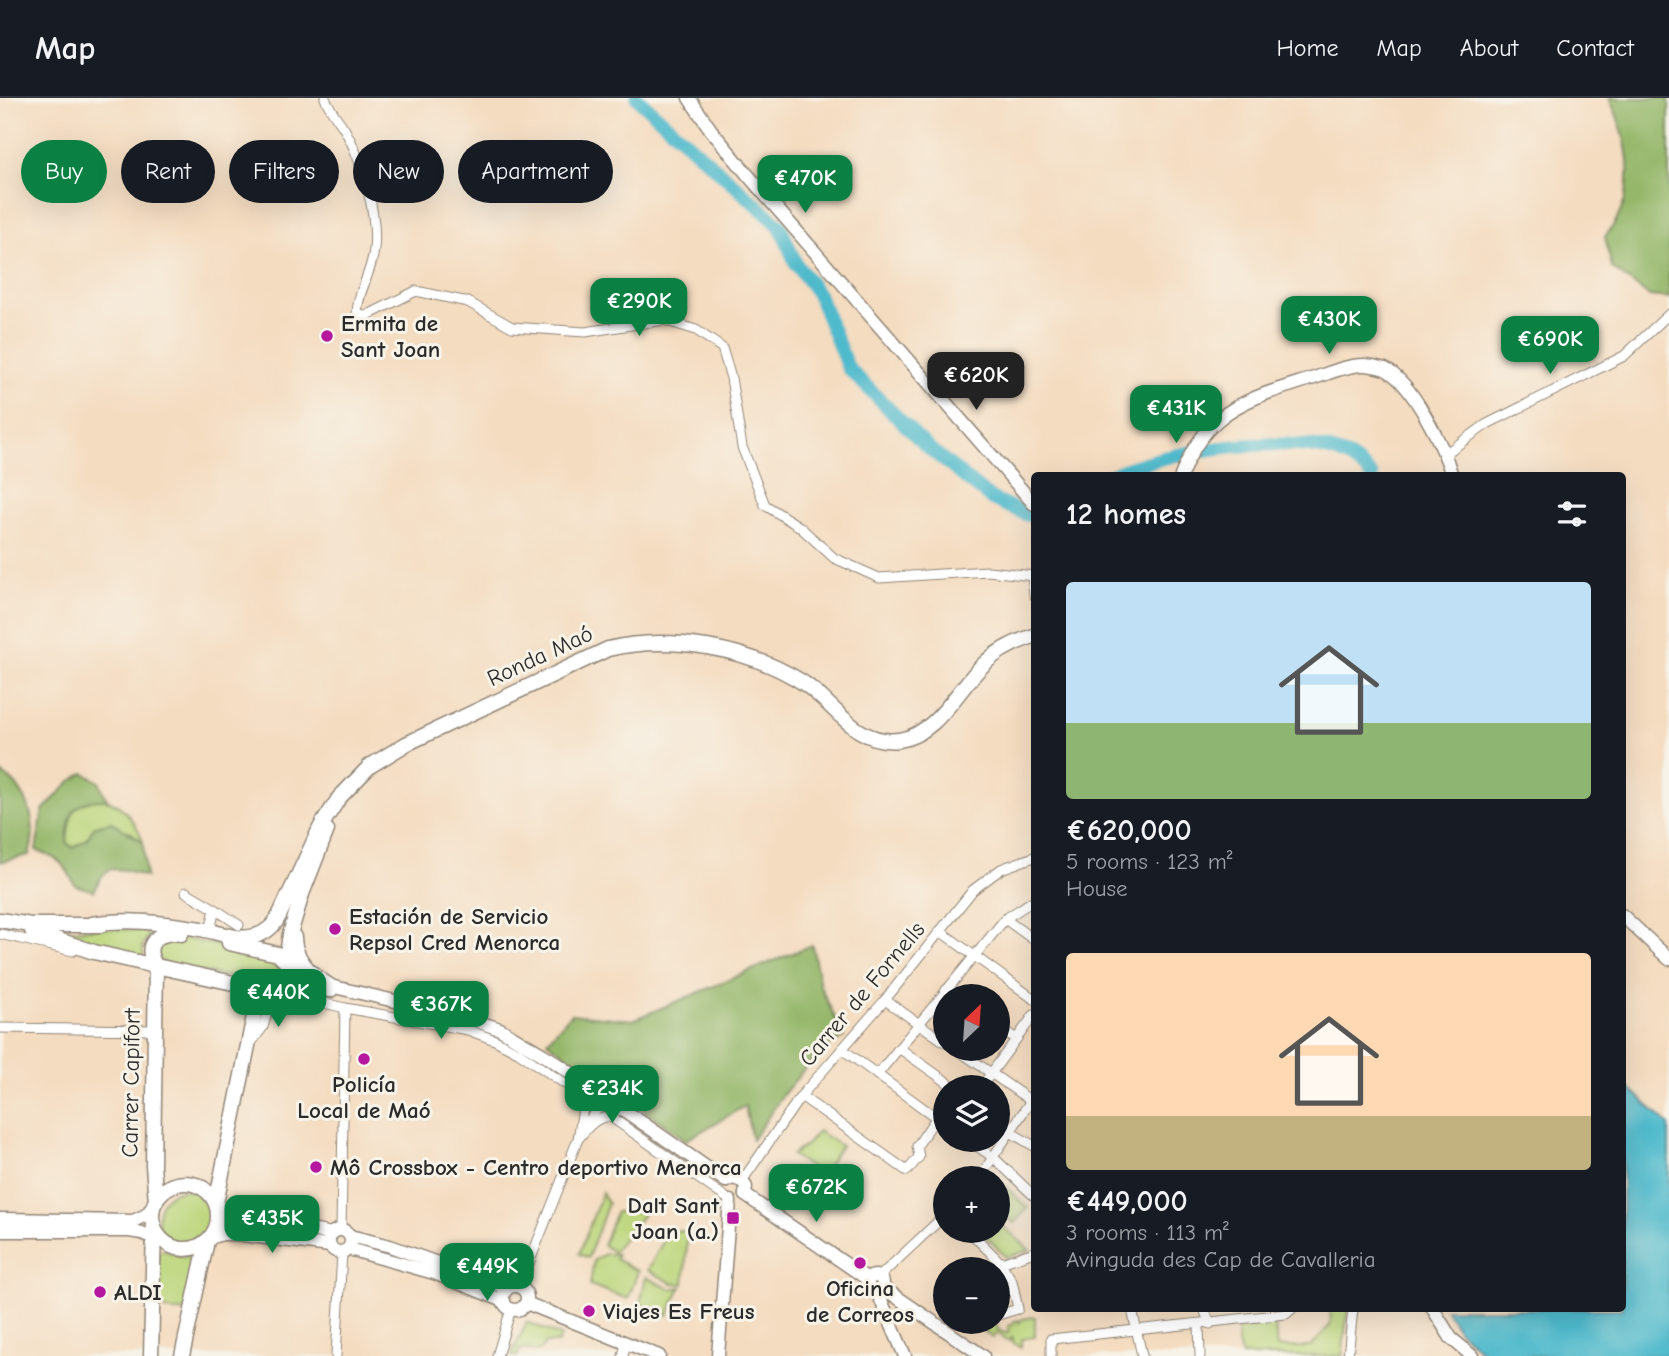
<!DOCTYPE html>
<meta charset="utf-8">
<style>
body{margin:0;font-family:"Comic Neue",sans-serif;background:#20242c;color:#f1f3f6;height:100vh;display:flex;flex-direction:column;font-size:26px;white-space:nowrap}
*{box-sizing:border-box;margin:0}
p{font-size:23px;color:#9ea1a6}
.icon{flex:none;width:38px;height:38px;fill:none;stroke:currentColor;stroke-width:2;stroke-linecap:round;stroke-linejoin:round}
.map{position:relative;flex:1;overflow:hidden}
.side{position:absolute;left:1031px;top:374px;width:595px;height:840px;display:flex;flex-direction:column;background:#171b24;border-radius:7px;box-shadow:0 7px 28px #0002}
.side>*{flex:none}
.banner{position:absolute;left:21px;top:42px;width:665px;height:63px;display:flex;gap:14px}
.needle{width:46px;rotate:25deg}
.buttons{position:absolute;left:933px;top:886px;display:grid;gap:14px}
.buttons a{display:grid;place-items:center;width:77px;height:77px;border-radius:50%;background:#171b24;box-shadow:0 7px 28px #0002;font-size:35px}
.price{position:absolute;translate:-50% -60px;padding:0 16px;border-radius:14px;background:#0b8043;color:#fff;font-size:23px;line-height:46px;filter:drop-shadow(0 2px 4px #0008)}
.price::after{content:'';position:absolute;left:50%;top:42px;width:21px;height:16px;margin-left:-10px;background:inherit;clip-path:polygon(0 0,100% 0,50% 100%)}
.price.active{background:#222;color:#fff}
ul{padding:0;list-style:none}
li{display:grid;align-content:center;gap:14px;height:371px;padding:0 35px}
li span{display:grid;place-items:center;height:217px;border-radius:7px;color:#555}
li>.icon{margin-inline-start:auto}
span .icon{width:126px;height:126px;fill:#fffc;stroke-width:1}
li b{font-size:30px}
h2{display:flex;justify-content:space-between;align-items:center;height:84px;padding:0 35px;font-size:30px}
.chip{padding:0 24px;border-radius:32px;background:#171b24;box-shadow:0 7px 28px #0002;font-size:24px;line-height:63px}
.chip.active{background:#0b8043;color:#fff}
header{display:flex;align-items:center;gap:42px;box-sizing:border-box;height:98px;padding:0 35px;background:#171b24;border-bottom:2px solid #363941}
header strong{font-size:33px}
nav{display:flex;gap:38px;margin-inline-start:auto;font-size:24px}
.map>svg:first-child{display:block}
.green{fill:#bcd67b;stroke:#748053;stroke-width:2}
.forest{fill:#95b76b;stroke:#60714b;stroke-width:2}
.water{fill:#4fbacc;stroke:#3d727c;stroke-width:2}
.lines{fill:none;stroke-linecap:round;stroke-linejoin:round}
.river{stroke:#4fbacc;stroke-width:14}
.street-casing{stroke:#908476;stroke-width:11}
.secondary-casing{stroke:#908476;stroke-width:15}
.primary-casing{stroke:#908476;stroke-width:17}
.street{stroke:#fff;stroke-width:9}
.secondary{stroke:#fff;stroke-width:12}
.primary{stroke:#fff;stroke-width:14}
.poi-dot{fill:#b5179e;stroke:#f7f3e8;stroke-width:2.5}
.labels{text-anchor:middle;dominant-baseline:central;stroke-width:6;stroke-linejoin:round;paint-order:stroke}
.poi-label{font-size:23px;font-weight:bold;fill:#2b2b2b;stroke:#f7f3e8;text-anchor:start}
.street-label{font-size:23px;fill:#2b2b2b;stroke:#f7f3e8}
</style>
<header>
<strong>Map</strong>
<nav><a>Home</a><a>Map</a><a>About</a><a>Contact</a></nav>
</header>
<div class="map">
<svg width="1669" height="1258" viewBox="0 0 1669 1258">
<rect width="100%" height="100%" fill="#f7f3e8"/>
<filter id="ink" filterUnits="userSpaceOnUse"><feTurbulence type="fractalNoise" baseFrequency=".0143" numOctaves="2"/><feDisplacementMap in="SourceGraphic" scale="14" xChannelSelector="R" yChannelSelector="G"/><feConvolveMatrix kernelMatrix="1 2 1 2 8 2 1 2 1" color-interpolation-filters="sRGB"/></filter>
<filter id="wash" filterUnits="userSpaceOnUse"><feTurbulence type="fractalNoise" baseFrequency=".00686" numOctaves="4" result="noise"/><feDisplacementMap in="SourceGraphic" scale="28" xChannelSelector="R" yChannelSelector="G"/><feGaussianBlur stdDeviation="1.57" result="paint"/><feColorMatrix in="noise" values="0 0 0 0 0 0 0 0 0 0 0 0 0 0 0 0 0 1.4 0 .05"/><feComposite in="paint" operator="in"/></filter>
<g filter="url(#wash)">
<rect width="100%" height="100%" fill="#f4dcc0"/>
<g class="green">
<path d="M90,701C97,702 106,701 112,704C126,711 139,729 143,744L129,733L95,728L86,742L73,750L67,745L68,725L74,711Z"/>
<path d="M106,830L143,833L149,836L143,847V861L99,852L52,833Z"/>
<path d="M173,838L272,859L280,862C284,873 285,880 275,887L171,868L158,861V847Z"/>
<path d="M818,1033L841,1048L821,1077L792,1057L807,1046Z"/>
<path d="M1002,1086L1028,1110L1014,1125L998,1110V1090Z"/>
<circle cx="185" cy="1119" r="27"/>
<path d="M602,1095L608,1105L588,1160L579,1156Z"/>
<path d="M616,1114H645L613,1154L603,1147Z"/>
<path d="M998,1124L1030,1152L1007,1159L1004,1157L980,1132H998Z"/>
<path d="M669,1132L688,1134L684,1186L672,1185L648,1172Z"/>
<path d="M163,1152L183,1159L195,1156L199,1164L187,1213C174,1214 166,1214 156,1203L158,1155Z"/>
<path d="M605,1156H617L615,1161L638,1173L628,1201L590,1187L594,1162Z"/>
<path d="M646,1179L670,1191L681,1189L668,1217L640,1206Z"/>
<path d="M1330,1211H1348L1342,1258H1242L1238,1246L1237,1228L1275,1225L1277,1249H1311L1331,1226Z"/>
<path d="M1035,1219V1239L1022,1241L1021,1249L1012,1245V1240L1009,1243L997,1235L993,1240L984,1234L989,1226L986,1223L997,1226V1230L1001,1234L1008,1235L1009,1227H1013L1014,1223L1018,1222L1019,1225L1022,1221Z"/>
<path d="M527,1224L561,1238L558,1245H546C544,1247 543,1250 540,1252C535,1256 527,1249 519,1252L518,1258H511Z"/>
</g>
<g class="forest">
<path d="M1609,0H1669V200L1649,198L1612,170L1605,139C1639,98 1632,46 1609,0Z"/>
<path d="M0,675C29,690 39,727 29,757L0,764Z"/>
<path d="M84,675L99,684L107,702C73,701 69,715 67,745L73,750L86,742L95,728L112,724L143,744L146,779L126,772L110,771L101,779L94,793L75,787C65,765 59,761 36,752L43,712L70,684Z"/>
<path d="M812,847L820,888L844,939L818,955L785,994L752,1042L745,1008L686,1042L547,943L571,916L633,922Z"/>
</g>
<path class="water" d="M1622,983L1669,1027V1258H1487L1459,1233L1445,1211H1622Z"/>
<g class="lines">
<g class="river">
<path d="M637,0L780,128L796,166L818,196L848,270L925,347L990,400L1028,417L1034,415"/>
<path d="M1110,378C1158,353 1291,334 1342,356C1354,361 1363,369 1372,378"/>
</g>
</g>
</g>
<g filter="url(#ink)">
<g class="lines">
<g class="street-casing">
<g id="street">
<path d="M325,0C330,12 338,21 345,32C362,62 378,117 374,151C372,175 357,194 357,217L366,218L416,193L468,204L512,229L585,234L664,222L696,232L722,250L731,280L742,349L765,407L800,429L834,460L879,480L988,473L1034,478"/>
<path d="M1445,356L1487,326L1624,258L1669,216"/>
<path d="M1032,478L1034,497"/>
<path d="M186,794L215,811L210,833"/>
<path d="M215,811L239,827"/>
<path d="M1005,821L1034,842"/>
<path d="M940,833L1034,901"/>
<path d="M0,836L73,853"/>
<path d="M946,892L955,898"/>
<path d="M885,902L945,944"/>
<path d="M998,928L1016,941"/>
<path d="M0,930L154,932"/>
<path d="M251,945L263,929L269,908L278,903L299,899L345,910L468,932L495,942L518,954L580,996"/>
<path d="M899,950L954,989"/>
<path d="M955,950L1031,1003"/>
<path d="M842,951L945,1026"/>
<path d="M877,977L1005,821L1034,802"/>
<path d="M981,989L1034,917"/>
<path d="M801,998L907,1073L919,1059L917,1048L936,1020"/>
<path d="M586,1027L597,1011L607,1008L618,1013"/>
<path d="M1010,1034L1034,1048"/>
<path d="M579,1040C588,1029 596,1018 611,1019L725,1099"/>
<path d="M966,1041L993,1059L1034,1098"/>
<path d="M979,1080L1034,998"/>
<path d="M742,1083L801,998L885,902L973,792L1001,771L1034,759"/>
<path d="M341,1132L345,910"/>
<path d="M968,1132L1001,1165L1034,1154"/>
<path d="M879,1179L945,1117"/>
<path d="M520,1188L578,1041L584,1005L578,994"/>
<path d="M998,1196L1014,1191"/>
<path d="M1132,1211L1142,1258"/>
<path d="M1204,1211L1210,1226"/>
<path d="M998,1217L1018,1211L1012,1183L1001,1165"/>
<path d="M1199,1227L1200,1258"/>
<path d="M336,1258L342,1155"/>
<path d="M497,1258L511,1211"/>
<path d="M623,1258L626,1245"/>
<path d="M1051,1258V1241L1286,1216L1292,1211"/>
<path d="M1348,1258L1353,1211"/>
</g>
</g>
<g class="secondary-casing">
<g id="secondary">
<path d="M689,0L711,32L747,76L1034,406"/>
<path d="M1181,378C1189,357 1202,335 1219,321C1247,298 1284,290 1317,279C1332,274 1348,267 1364,267C1371,267 1378,269 1385,271C1412,284 1444,349 1452,378"/>
<path d="M1622,817L1669,861"/>
<path d="M289,867L330,888L464,919L500,931L552,962L726,1083"/>
<path d="M276,892L293,889L331,893"/>
<path d="M726,1083L733,1080L742,1083L746,1089L745,1097"/>
<path d="M745,1097L869,1182"/>
<path d="M218,1116L229,1123L278,1126L332,1136"/>
<path d="M0,1121L133,1123L146,1117L155,1106"/>
<circle cx="340" cy="1143" r="11"/>
<path d="M0,1133H129L142,1135L166,1145"/>
<path d="M350,1138L390,1148L507,1190"/>
<path d="M210,1140L222,1136H234L330,1148"/>
<path d="M349,1151L434,1175L504,1203"/>
<circle cx="875" cy="1186" r="8"/>
<circle cx="515" cy="1200" r="12"/>
<path d="M882,1189L983,1258"/>
<path d="M877,1193L905,1258"/>
<path d="M526,1205L659,1258"/>
<path d="M1433,1211L1451,1240L1472,1258"/>
<path d="M718,1258L730,1103"/>
</g>
</g>
<g class="primary-casing">
<g id="primary">
<path d="M0,822L31,827H101"/>
<path d="M92,826C129,820 164,825 201,831C217,834 239,843 255,838C266,835 274,828 279,818L321,728L339,700L370,668L406,646L608,551C669,536 748,550 802,584C834,604 855,648 899,642C938,636 957,591 984,566C998,552 1015,544 1034,538"/>
<path d="M32,833L94,854L155,868"/>
<path d="M181,836C159,832 141,846 156,868L270,893L284,888L290,877L287,856L290,836L302,796L327,732"/>
<path d="M294,839C294,862 311,877 330,888"/>
<path d="M229,845L278,856L288,866"/>
<path d="M156,868L153,1068L156,1103"/>
<circle cx="185" cy="1118" r="33"/>
<path d="M216,1105L255,913L261,900L268,892"/>
<path d="M151,1258L154,1127"/>
<path d="M182,1258L207,1143"/>
</g>
</g>
<use href="#street" class="street"/>
<use href="#secondary" class="secondary"/>
<use href="#primary" class="primary"/>
</g>
</g>
<g class="poi-dot">
<circle cx="327" cy="238" r="7"/>
<circle cx="335" cy="831" r="7"/>
<circle cx="364" cy="961" r="7"/>
<circle cx="316" cy="1069" r="7"/>
<rect x="726" y="1113" width="14" height="14" rx="3.5"/>
<circle cx="860" cy="1165" r="7"/>
<circle cx="100" cy="1194" r="7"/>
<circle cx="589" cy="1213" r="7"/>
</g>
<g class="labels">
<g class="poi-label">
<text x="341" y="225">Ermita de<tspan x="341" dy="26">Sant Joan</tspan></text>
<text x="349" y="818">Estación de Servicio<tspan x="349" dy="26">Repsol Cred Menorca</tspan></text>
<text x="364" y="986" text-anchor="middle">Policía<tspan x="364" dy="26">Local de Maó</tspan></text>
<text x="330" y="1069">Mô Crossbox - Centro deportivo Menorca</text>
<text x="719" y="1107" text-anchor="end">Dalt Sant<tspan x="719" dy="26">Joan (a.)</tspan></text>
<text x="860" y="1190" text-anchor="middle">Oficina<tspan x="860" dy="26">de Correos</tspan></text>
<text x="114" y="1194">ALDI</text>
<text x="603" y="1213">Viajes Es Freus</text>
</g>
<g class="street-label">
<text transform="translate(540 558) rotate(-25)">Ronda Maó</text>
<text transform="translate(862 896) rotate(-50)">Carrer de Fornells</text>
<text transform="translate(131 985) rotate(-89)">Carrer Capifort</text>
</g>
</g>
</svg>
<div class="buttons">
<a><svg class="needle" viewBox="-14 -14 28 28"><path d="M0-13l5 13h-10z" fill="#e53935"/><path d="M0 13l5-13h-10z" fill="#9ea1a6"/></svg></a>
<a><svg class="icon" aria-label="layers" viewBox="0 0 24 24"><path d="M12 4l9 5-9 5-9-5zM3 14l9 5 9-5"/></svg></a>
<a>+</a>
<a>−</a>
</div>
<b class="price" style="left:805px;top:117px">€470K</b>
<b class="price" style="left:639px;top:240px">€290K</b>
<b class="price" style="left:1329px;top:258px">€430K</b>
<b class="price" style="left:1550px;top:278px">€690K</b>
<b class="price active" style="left:976px;top:314px">€620K</b>
<b class="price" style="left:1176px;top:347px">€431K</b>
<b class="price" style="left:278px;top:931px">€440K</b>
<b class="price" style="left:441px;top:943px">€367K</b>
<b class="price" style="left:612px;top:1027px">€234K</b>
<b class="price" style="left:816px;top:1126px">€672K</b>
<b class="price" style="left:272px;top:1157px">€435K</b>
<b class="price" style="left:487px;top:1205px">€449K</b>
<div class="banner">
<a class="chip active">Buy</a>
<a class="chip">Rent</a>
<a class="chip">Filters</a>
<a class="chip">New</a>
<a class="chip">Apartment</a>
</div>
<section class="side">
<h2>12 homes<svg class="icon" aria-label="filters" viewBox="0 0 24 24"><path d="M4 7h16M4 17h16"/><circle cx="9" cy="7" r="2"/><circle cx="15" cy="17" r="2"/></svg></h2>
<ul>
<li><span style="background:linear-gradient(#bfe0f5 65%,#8fb573 0)"><svg class="icon" aria-label="home" viewBox="0 0 24 24"><path d="M3 11l9-7 9 7M6 9v11h12V9"/></svg></span><div><b>€620,000</b><p>5 rooms · 123 m²</p><p>House</p></div></li>
<li><span style="background:linear-gradient(#ffd9b3 75%,#c2b280 0)"><svg class="icon" aria-label="home" viewBox="0 0 24 24"><path d="M3 11l9-7 9 7M6 9v11h12V9"/></svg></span><div><b>€449,000</b><p>3 rooms · 113 m²</p><p>Avinguda des Cap de Cavalleria</p></div></li>
</ul>
</section>
</div>
